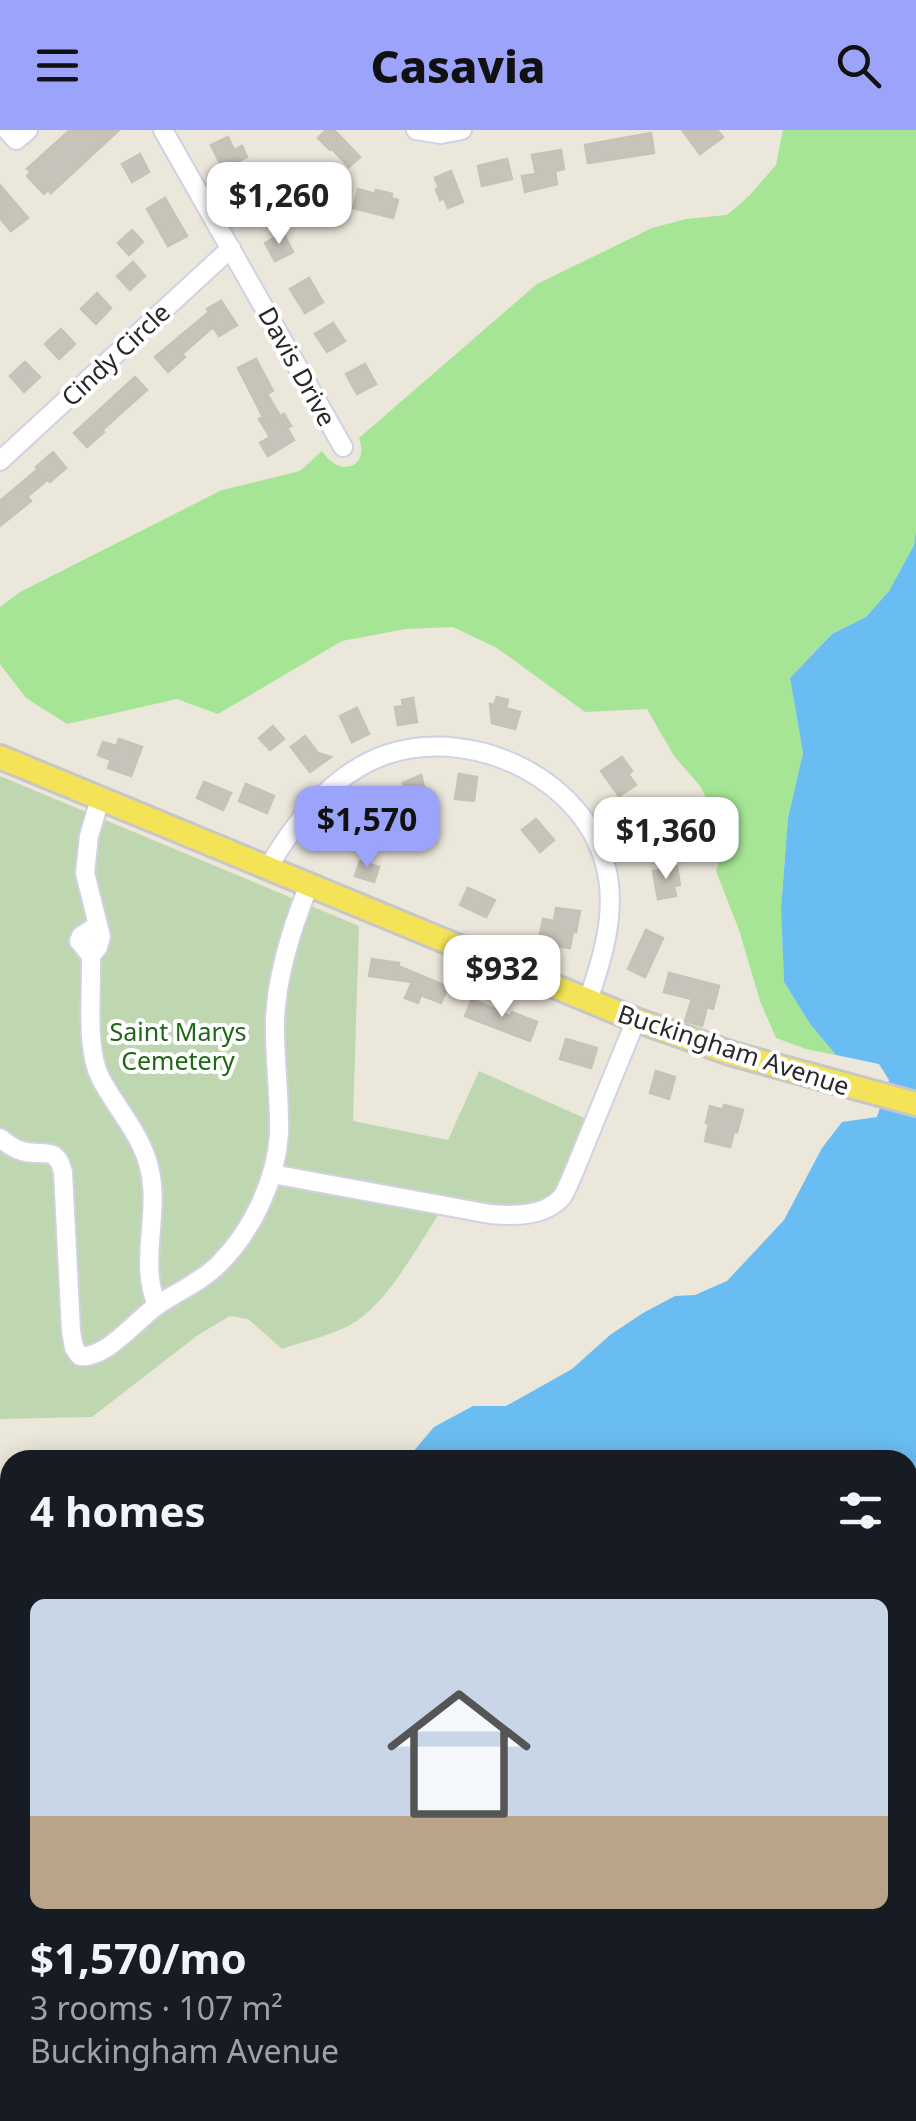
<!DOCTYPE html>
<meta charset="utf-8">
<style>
body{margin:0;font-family:"Noto Sans",sans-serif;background:#242831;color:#f1f3f6;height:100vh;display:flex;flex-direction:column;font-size:38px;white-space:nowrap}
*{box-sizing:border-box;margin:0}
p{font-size:32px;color:#9ea1a6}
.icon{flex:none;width:55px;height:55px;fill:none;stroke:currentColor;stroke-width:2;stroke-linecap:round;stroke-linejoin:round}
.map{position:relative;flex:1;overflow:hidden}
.details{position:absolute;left:0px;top:1320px;width:918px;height:672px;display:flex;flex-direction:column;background:#171b24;border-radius:30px 30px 0 0;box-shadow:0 5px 25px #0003}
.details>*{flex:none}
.price{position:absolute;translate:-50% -85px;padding:0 22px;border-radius:20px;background:#fff;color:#222;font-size:32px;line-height:65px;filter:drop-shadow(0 2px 5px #0008)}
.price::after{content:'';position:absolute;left:50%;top:60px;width:30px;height:22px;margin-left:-15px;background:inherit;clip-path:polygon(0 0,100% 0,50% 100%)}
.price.current{background:#9ca3fa;color:#111}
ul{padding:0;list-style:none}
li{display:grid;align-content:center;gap:20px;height:530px;padding:0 30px}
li+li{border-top:2px solid #363941}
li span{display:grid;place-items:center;height:310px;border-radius:15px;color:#555}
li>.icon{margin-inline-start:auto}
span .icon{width:180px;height:180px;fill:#fffc;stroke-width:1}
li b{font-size:42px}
h2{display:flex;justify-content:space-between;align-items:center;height:120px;padding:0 30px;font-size:42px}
header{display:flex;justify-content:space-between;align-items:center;height:130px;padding:0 30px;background:#9ca3fa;color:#111;font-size:45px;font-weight:800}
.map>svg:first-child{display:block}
.green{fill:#a6e595}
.cemetery{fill:#bfd7b1}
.water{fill:#6abdf2}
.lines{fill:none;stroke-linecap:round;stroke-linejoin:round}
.river{stroke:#6abdf2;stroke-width:28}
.building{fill:#c7c3ba;stroke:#c7c3b4;stroke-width:2.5}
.minor-casing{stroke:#d0d1e3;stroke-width:22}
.major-casing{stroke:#c7c7c7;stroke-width:28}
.minor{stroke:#fff;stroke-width:18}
.major{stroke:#f5e357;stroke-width:22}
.labels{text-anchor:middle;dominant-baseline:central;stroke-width:8;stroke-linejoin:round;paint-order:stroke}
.street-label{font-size:25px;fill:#292929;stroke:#fff}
.park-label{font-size:25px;fill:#1e6817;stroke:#fff}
</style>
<header><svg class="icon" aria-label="menu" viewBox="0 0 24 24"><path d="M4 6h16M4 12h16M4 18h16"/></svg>Casavia<svg class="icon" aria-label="search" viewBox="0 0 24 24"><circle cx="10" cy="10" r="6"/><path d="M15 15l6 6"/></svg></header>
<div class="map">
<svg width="916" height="1991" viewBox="0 0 916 1991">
<rect width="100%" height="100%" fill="#ece7db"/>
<path class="green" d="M783,0H916V399L914,415L889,461L866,487L832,504L790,548L803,623L788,688L781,779L784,852L810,894L836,925L806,919L776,908L760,871L739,800L716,741L722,722L720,692L700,656L674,626L647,579L585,582L497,518L453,497L406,499L342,511L218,584L177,569L67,594L26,568L0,534V477L20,462L222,360L300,341L322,321C340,349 370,337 359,308L537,154L652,98L686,89L727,85L749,66L776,35Z"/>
<path class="cemetery" d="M0,646L359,796L353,991L448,1010L479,941L602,996L574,1060L514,1093H486L439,1084C416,1118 387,1175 350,1195C330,1206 304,1211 282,1219L248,1189L230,1186L198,1205L92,1287L0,1289Z"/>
<path class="water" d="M916,400V1991H518L508,1983L908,1982V1330H406L434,1297L473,1276H506L572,1239L610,1205L643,1183L675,1166L695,1165L727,1151L784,1090L822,1018L842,992L877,987L889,950L879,934L836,925L810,894L784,852L781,779L788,688L803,623L790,548L832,504L866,487L889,461L914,415Z"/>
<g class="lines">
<path class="river" d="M0,1364L10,1380"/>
</g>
<g class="building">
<path d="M70,0H119L51,63L48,60L44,64L27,46L31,42L27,39Z"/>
<path d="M326,0H334L360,27L349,37L332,19L330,20L318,8Z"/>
<path d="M682,0H717L723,7L700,24Z"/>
<path d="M651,3L654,23L588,33L585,15Z"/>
<path d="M228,7L234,20L242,16L247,27L223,39L211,15Z"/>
<path d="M561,20L564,39L555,41L557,54L525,62L522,46L536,44L532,25Z"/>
<path d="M140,24L149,42L132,52L122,34Z"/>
<path d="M507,29L512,49L482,56L478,36Z"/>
<path d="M451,41L463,72L448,78L444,68L440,70L436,59L439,58L435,48Z"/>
<path d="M0,55L28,88L11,101L0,88Z"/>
<path d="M258,59L268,78L250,87L240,68Z"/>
<path d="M358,59L375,64L376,60L392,64L391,68L398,70L393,88L353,78Z"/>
<path d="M165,68L187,106L168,116L147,79Z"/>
<path d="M132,100L143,112L129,125L118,113Z"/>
<path d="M283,103L293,122L275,131L265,113Z"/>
<path d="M133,132L145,146L130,160L117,146Z"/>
<path d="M309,148L323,172L305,183L290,159Z"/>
<path d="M97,163L111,178L96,194L81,179Z"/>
<path d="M221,171L237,195L219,206L213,197L182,224L185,227L168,242L155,227L209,182L207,179Z"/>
<path d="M333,193L345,211L327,222L315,204Z"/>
<path d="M61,199L75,214L59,229L45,214Z"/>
<path d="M256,229L273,261L267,264L280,286L284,284L291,296L287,298L294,310L268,326L260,313L270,307L259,289L263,287L238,238Z"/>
<path d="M25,232L40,247L24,262L10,246Z"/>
<path d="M365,234L376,254L357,264L346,244Z"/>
<path d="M135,247L147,260L102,300L104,302L87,317L74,303Z"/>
<path d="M53,322L66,338L50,352L47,350L27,367L31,371L0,396V371L38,339L36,337Z"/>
<path d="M497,567L508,570L506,578L520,582L515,599L492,593L490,574L494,575Z"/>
<path d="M413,568L417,592L398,595L395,577L403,576L402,570Z"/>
<path d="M357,578L369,604L352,612L340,586Z"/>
<path d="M273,596L284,609L270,620L259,608Z"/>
<path d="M305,606L318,623L331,627L310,642L291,617Z"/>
<path d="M119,609L142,617L131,646L108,638L111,630L98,625L103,612L116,616Z"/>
<path d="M622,627L632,641L628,644L636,655L619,666L601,641Z"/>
<path d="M459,644L477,647L474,671L455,669Z"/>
<path d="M421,645L430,679L411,684L403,653Z"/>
<path d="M204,652L231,663L223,680L197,668Z"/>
<path d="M246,654L274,666L267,683L239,671Z"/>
<path d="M368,662L379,678L362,690L352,673Z"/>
<path d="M656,675L668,703L644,714L632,686Z"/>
<path d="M536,689L554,710L540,722L522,700Z"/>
<path d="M360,731L379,737L374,752L355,746Z"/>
<path d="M677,737L680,755L674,756L676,766L658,769L653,741Z"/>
<path d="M468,758L495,770L486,787L460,775Z"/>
<path d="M556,778L580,781L576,802L573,801L570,818L551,815L552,807L540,805L543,789L554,791Z"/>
<path d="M646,800L663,808L645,847L628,839Z"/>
<path d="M372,829L399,833L398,836L448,857L441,873L421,865L418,873L405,868L412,852L369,846Z"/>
<path d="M669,843L719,856L713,879L707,877L702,896L685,891L692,869L664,862Z"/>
<path d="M472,869L510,886L512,882L537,892L530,911L465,886Z"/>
<path d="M566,909L597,918L591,938L560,929Z"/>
<path d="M656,941L675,947L669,969L650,963Z"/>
<path d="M724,975L743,980L737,1002H734L730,1017L705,1011L709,994L706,993L710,976L723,980Z"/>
</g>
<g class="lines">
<g class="minor-casing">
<g id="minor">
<path d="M7,0L16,10L28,0"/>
<path d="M163,0L343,317"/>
<path d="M416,0L441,4L462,0"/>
<path d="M0,331L231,118"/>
<path d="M100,669L89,706L85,743L101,807L98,817L91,826C92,860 85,920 101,949C116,978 141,1004 149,1037C161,1083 138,1132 157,1175"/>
<path d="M268,738C295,691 334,642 388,624C475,596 588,650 607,742C616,784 602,831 588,870"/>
<path d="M91,826L79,811L81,806L98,795"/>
<path d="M0,1008C7,1013 13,1019 22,1021C43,1027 56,1014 63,1042L71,1201L74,1218L80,1226C105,1229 135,1192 155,1177C176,1162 200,1153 219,1134C252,1101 276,1051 279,1004C280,966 274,927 275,889C277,843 292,797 309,755"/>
<path d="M272,1044L490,1084C514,1086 544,1087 562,1067C566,1061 570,1051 573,1044L636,890"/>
<path d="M0,1740L10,1737"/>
<path d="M0,1938L10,1937"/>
<path d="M114,1982L119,1991"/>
</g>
</g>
<g class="major-casing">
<path id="major" d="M0,627L636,890L733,924L916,974"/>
</g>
<use href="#minor" class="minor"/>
<use href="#major" class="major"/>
</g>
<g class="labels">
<g class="street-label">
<text transform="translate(115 224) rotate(-43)">Cindy Circle</text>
<text transform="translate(298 236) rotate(61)">Davis Drive</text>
<text transform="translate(734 919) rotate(18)">Buckingham Avenue</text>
</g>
<g class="park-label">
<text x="178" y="901">Saint Marys<tspan x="178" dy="29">Cemetery</tspan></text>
</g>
</g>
</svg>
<b class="price" style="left:279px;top:117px">$1,260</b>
<b class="price current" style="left:367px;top:741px">$1,570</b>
<b class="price" style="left:666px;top:752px">$1,360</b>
<b class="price" style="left:502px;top:890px">$932</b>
<section class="details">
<h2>4 homes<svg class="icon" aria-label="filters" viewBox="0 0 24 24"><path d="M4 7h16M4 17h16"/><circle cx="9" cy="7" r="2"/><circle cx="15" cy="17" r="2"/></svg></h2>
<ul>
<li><span style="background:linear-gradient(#c9d6e8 70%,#b9a48a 0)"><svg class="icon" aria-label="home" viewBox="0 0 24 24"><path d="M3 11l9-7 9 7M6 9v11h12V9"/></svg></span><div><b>$1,570/mo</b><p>3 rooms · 107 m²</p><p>Buckingham Avenue</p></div></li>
</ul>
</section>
</div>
